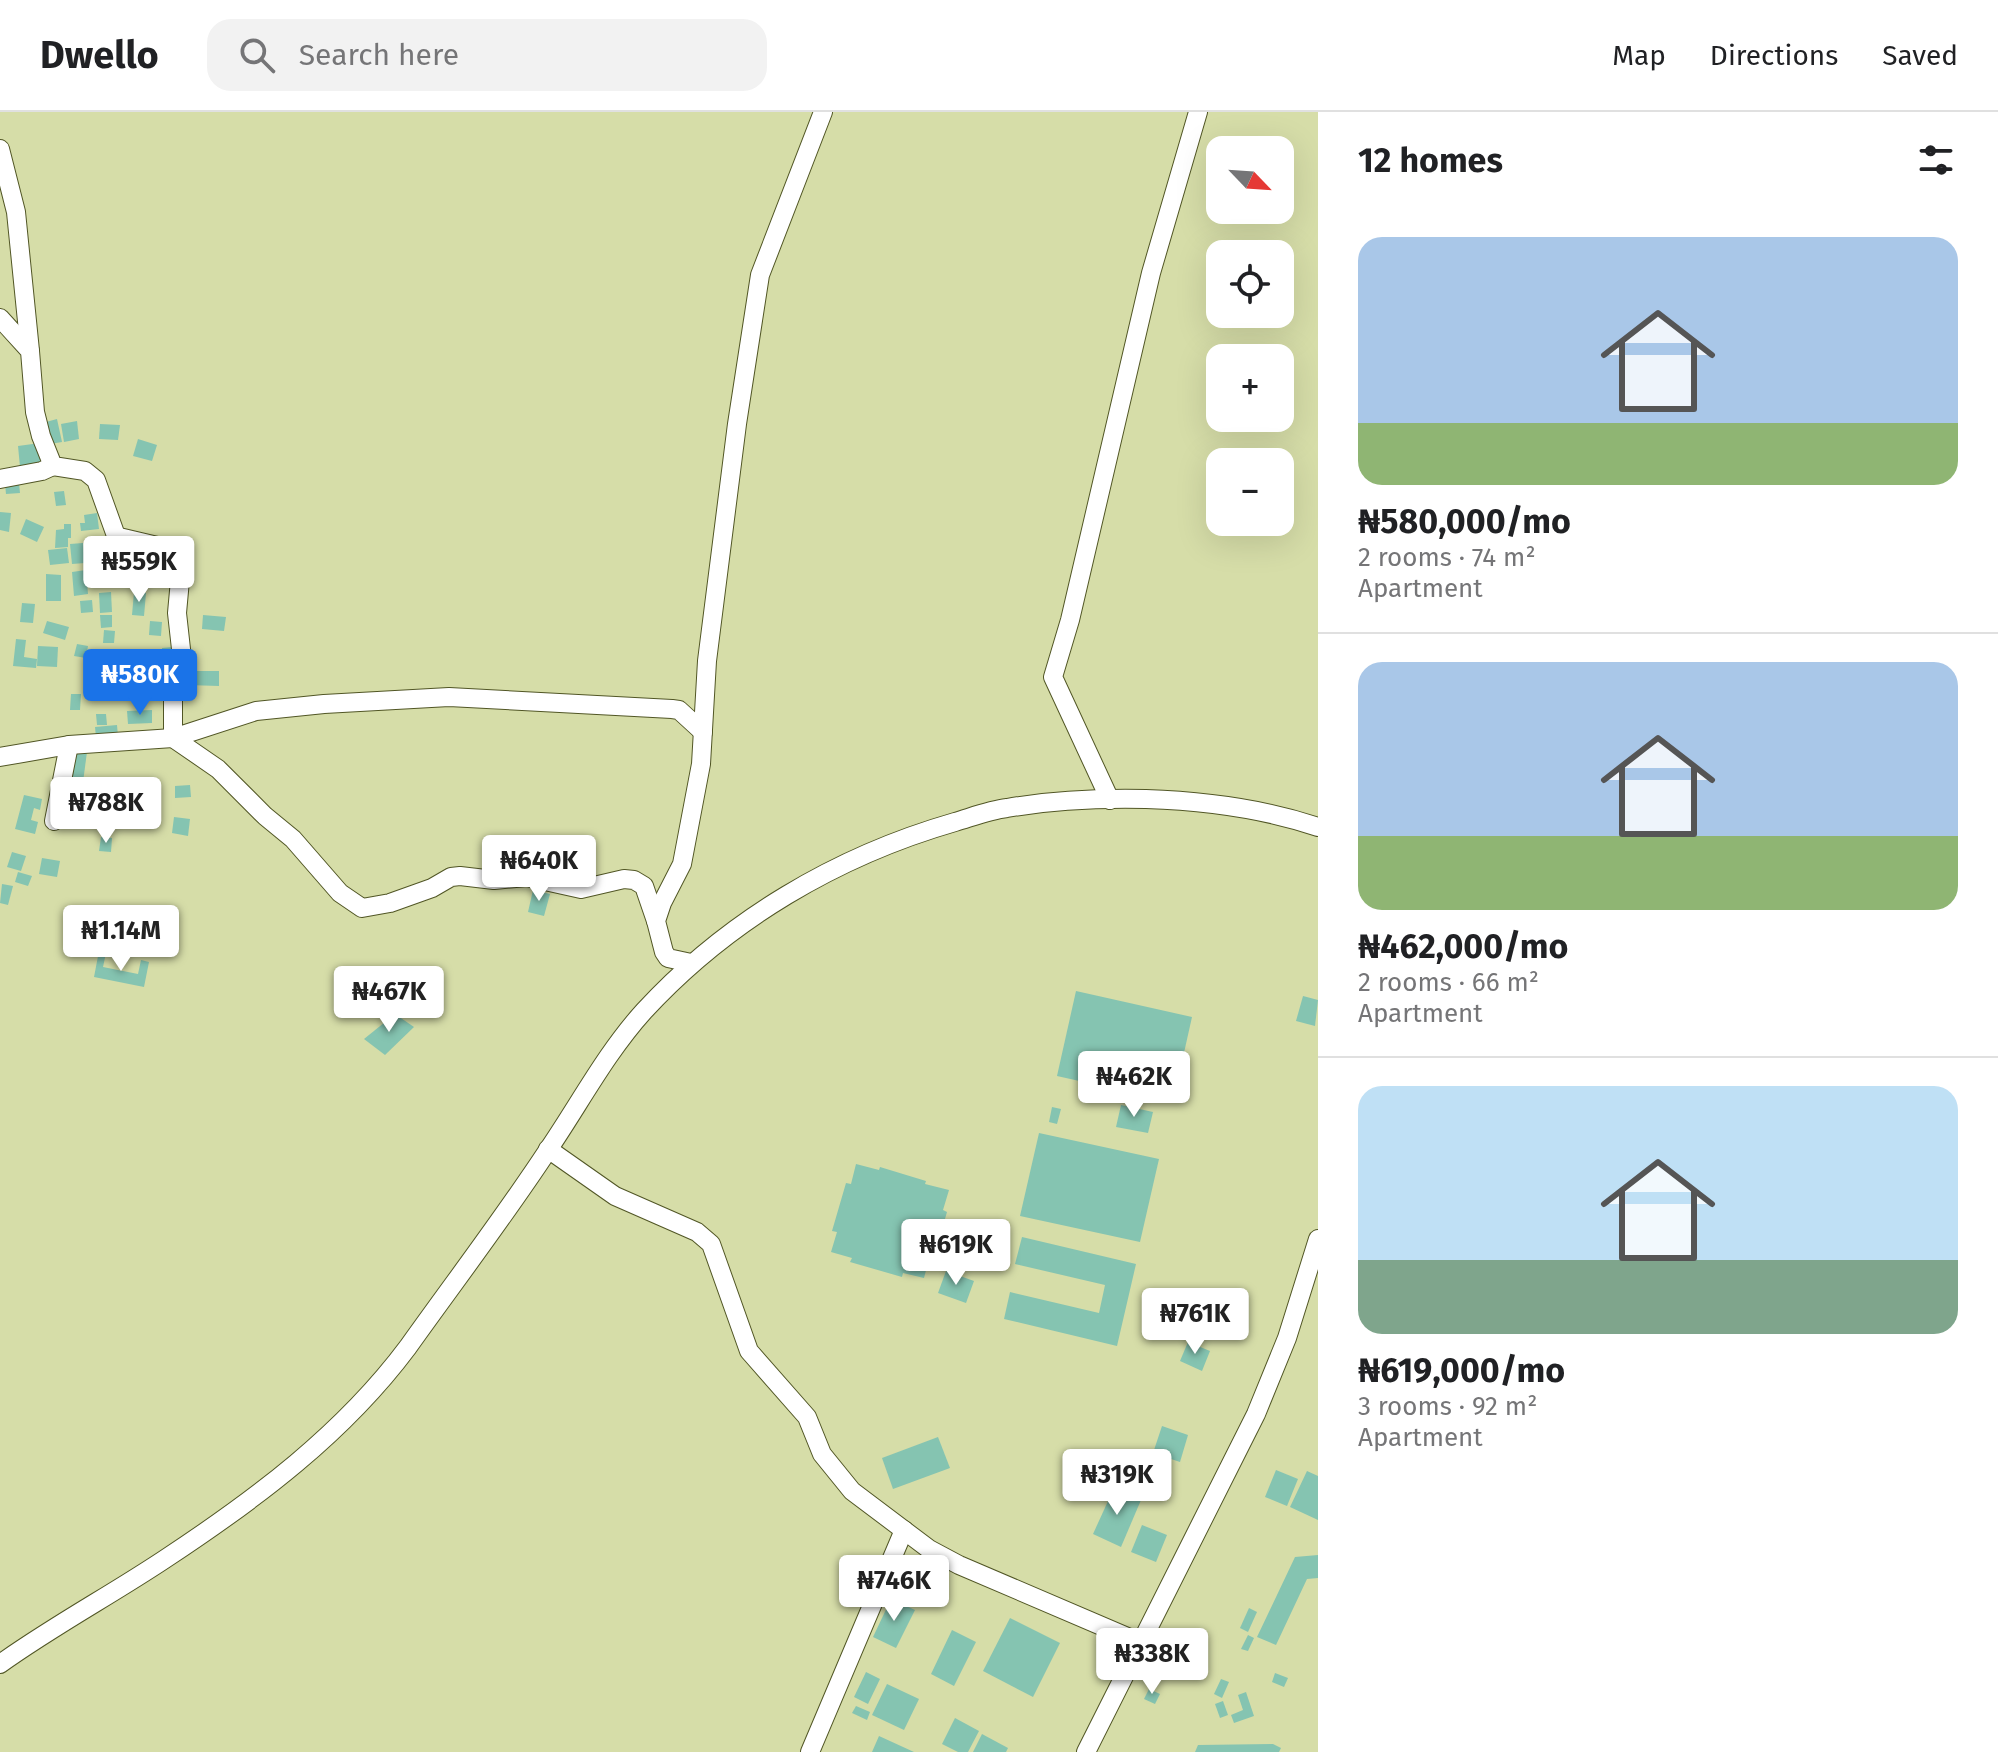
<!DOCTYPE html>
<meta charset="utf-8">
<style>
body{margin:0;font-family:"Fira Sans",sans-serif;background:#f2f2f2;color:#202124;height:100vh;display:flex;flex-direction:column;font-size:30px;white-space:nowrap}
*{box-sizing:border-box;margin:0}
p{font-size:26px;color:#757577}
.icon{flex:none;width:44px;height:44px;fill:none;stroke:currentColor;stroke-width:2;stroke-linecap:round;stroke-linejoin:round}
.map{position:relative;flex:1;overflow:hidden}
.panel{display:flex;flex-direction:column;background:#fff;width:680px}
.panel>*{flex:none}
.needle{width:52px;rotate:115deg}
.buttons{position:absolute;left:1206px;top:24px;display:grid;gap:16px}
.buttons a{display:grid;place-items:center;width:88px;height:88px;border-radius:16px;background:#fff;box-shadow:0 8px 32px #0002;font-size:40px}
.price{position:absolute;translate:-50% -68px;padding:0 18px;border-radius:8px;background:#fff;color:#222;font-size:26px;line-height:52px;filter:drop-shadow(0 2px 4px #0008)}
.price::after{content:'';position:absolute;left:50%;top:48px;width:24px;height:18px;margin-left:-12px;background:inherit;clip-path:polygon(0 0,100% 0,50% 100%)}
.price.on{background:#1a73e8;color:#fff}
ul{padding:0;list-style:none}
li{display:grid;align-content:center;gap:16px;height:424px;padding:0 40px}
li+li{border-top:2px solid #e0e0e0}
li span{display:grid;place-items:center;height:248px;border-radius:24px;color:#555}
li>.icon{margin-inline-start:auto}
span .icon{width:144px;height:144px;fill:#fffc;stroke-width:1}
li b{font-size:34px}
h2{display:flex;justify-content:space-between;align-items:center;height:96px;padding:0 40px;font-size:34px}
header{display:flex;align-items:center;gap:48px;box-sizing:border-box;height:112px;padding:0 40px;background:#fff;border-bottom:2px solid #e0e0e0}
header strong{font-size:38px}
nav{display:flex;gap:44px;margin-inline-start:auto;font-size:28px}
.search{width:560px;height:72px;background:#f2f2f2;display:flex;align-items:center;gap:20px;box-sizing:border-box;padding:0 28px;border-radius:24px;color:#757577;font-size:30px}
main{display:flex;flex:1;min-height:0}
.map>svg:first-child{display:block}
.building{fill:#85c4b1}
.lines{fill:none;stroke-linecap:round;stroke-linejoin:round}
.street-casing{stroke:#515625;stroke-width:20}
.street{stroke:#fff;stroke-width:18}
</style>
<header>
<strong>Dwello</strong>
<div class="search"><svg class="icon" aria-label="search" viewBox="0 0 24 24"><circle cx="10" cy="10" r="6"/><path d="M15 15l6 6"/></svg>Search here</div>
<nav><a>Map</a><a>Directions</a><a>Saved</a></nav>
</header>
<main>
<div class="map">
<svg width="1318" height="1640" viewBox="0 0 1318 1640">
<rect width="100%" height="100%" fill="#d6dda8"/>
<g class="building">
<path d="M57,307L62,330L50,332L46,310Z"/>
<path d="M77,309L79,327L64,330L61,312Z"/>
<path d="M100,312L120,313L118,328L99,327Z"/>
<path d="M138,327L157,333L152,349L133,344Z"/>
<path d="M40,331L43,352L20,355L18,334Z"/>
<path d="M19,371L20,381L6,382L5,372Z"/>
<path d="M64,379L66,393L56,394L54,380Z"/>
<path d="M0,400L11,401L9,420L0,418Z"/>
<path d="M97,401L99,417L81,419L80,411H85L84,403Z"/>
<path d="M26,407L44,415L37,430L20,422Z"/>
<path d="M64,412H71V426H68V435L55,436L56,418L64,417Z"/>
<path d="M83,431L85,451L72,452L70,432Z"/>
<path d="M67,436L69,451L50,453L48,438Z"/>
<path d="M155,436L167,441L162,453L150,449Z"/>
<path d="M111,437L112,450L101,451L100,439Z"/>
<path d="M86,458L88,482L74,484L72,460Z"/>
<path d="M46,462L61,463V489H46Z"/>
<path d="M111,480L112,500L100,501L99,481Z"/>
<path d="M134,480L146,481L144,504L132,503Z"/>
<path d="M92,488L93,500L81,501L80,489Z"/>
<path d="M22,491L35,492L33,511L20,510Z"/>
<path d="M100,503H112V515L101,516Z"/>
<path d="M203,503L226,505L224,519L202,517Z"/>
<path d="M47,509L69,515L65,528L43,521Z"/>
<path d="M150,509L162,510L161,524L149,523Z"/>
<path d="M104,518L115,519L114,531H103Z"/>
<path d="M16,527L26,528L24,545L37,547L36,556L13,554Z"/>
<path d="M77,532L88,534L86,546L74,544Z"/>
<path d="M38,534L58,535L57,555L37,554Z"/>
<path d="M173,535L174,548L163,549L162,536Z"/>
<path d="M103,537L114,538L113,556H102Z"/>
<path d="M144,548L174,550L173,565L143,564Z"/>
<path d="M187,559H219V574L187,573Z"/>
<path d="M101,564L119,567L116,585L98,582Z"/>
<path d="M71,582H81L80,598H70Z"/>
<path d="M152,598V611L128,612L127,599Z"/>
<path d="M96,602H106L107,613H97Z"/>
<path d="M117,613L118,624L96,625L95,615Z"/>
<path d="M70,638L87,640L83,670L66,668Z"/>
<path d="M190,673L191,685L175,686V674Z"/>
<path d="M89,681L96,684L90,698L83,694Z"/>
<path d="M24,683L42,687L40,698L34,696L31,708L38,710L35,722L15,717Z"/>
<path d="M122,685L132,687L130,701L119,699Z"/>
<path d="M174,705L190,707L188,724L172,721Z"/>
<path d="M101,725L112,726L111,740L99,739Z"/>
<path d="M12,740L26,744L21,759L7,755Z"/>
<path d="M42,746L60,749L57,765L39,762Z"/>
<path d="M18,760L32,764L28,774L15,770Z"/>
<path d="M2,772L13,774L8,793L0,791Z"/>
<path d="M533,778L550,782L544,804L528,800Z"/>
<path d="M99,839L106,841L103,855L138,862L141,848L149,850L144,875L94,865Z"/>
<path d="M1076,879L1192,905L1173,990L1057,964Z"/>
<path d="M1303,884L1318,888L1315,914L1296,909Z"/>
<path d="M395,902L414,915L385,943L364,927Z"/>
<path d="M1121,993L1153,1000L1148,1021L1116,1015Z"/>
<path d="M1052,995L1061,997L1057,1012L1049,1010Z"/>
<path d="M1039,1021L1159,1047L1140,1130L1020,1104Z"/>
<path d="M856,1052L879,1058L880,1055L926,1069L925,1072L949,1078L943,1098L947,1100L933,1148L929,1147L924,1166L903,1161L902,1165L850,1150L852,1146L831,1140L837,1120L832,1119L846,1071L851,1072Z"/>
<path d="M1022,1125L1136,1152L1117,1234L1004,1207L1010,1180L1099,1201L1105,1173L1015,1152Z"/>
<path d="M946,1159L974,1169L966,1191L938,1181Z"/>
<path d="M1188,1230L1210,1239L1202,1259L1180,1249Z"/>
<path d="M1162,1314L1188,1323L1180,1350L1153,1341Z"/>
<path d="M938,1325L950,1356L893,1377L882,1346Z"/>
<path d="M1118,1337L1135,1346L1132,1353L1114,1345Z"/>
<path d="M1276,1358L1298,1367L1287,1394L1265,1385Z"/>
<path d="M1307,1359L1318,1364V1408L1290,1395Z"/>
<path d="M1114,1376L1141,1388L1121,1435L1093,1422Z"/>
<path d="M1142,1413L1167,1423L1156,1450L1131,1440Z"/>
<path d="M1318,1443V1466L1307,1467L1276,1533L1257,1525L1295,1445Z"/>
<path d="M902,1454L919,1463L911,1480L905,1477L900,1486L888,1480Z"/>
<path d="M861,1475L873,1480L866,1495L854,1489Z"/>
<path d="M891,1487L915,1498L896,1536L873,1525Z"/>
<path d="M1249,1496L1257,1500L1248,1520L1240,1516Z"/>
<path d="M1010,1506L1060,1531L1033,1585L983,1559Z"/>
<path d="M952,1518L976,1530L954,1574L931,1562Z"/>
<path d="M1248,1523L1254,1526L1248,1539L1241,1537Z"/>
<path d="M866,1560L880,1567L868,1592L854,1585Z"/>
<path d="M1275,1561L1288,1566L1284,1575L1272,1570Z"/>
<path d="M1221,1567L1229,1570L1222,1586L1214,1582Z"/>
<path d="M887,1572L919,1587L904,1618L872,1603Z"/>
<path d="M1149,1577L1160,1582L1155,1592L1144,1587Z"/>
<path d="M1246,1580L1254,1604L1234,1611L1231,1603L1243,1598L1238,1583Z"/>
<path d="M1223,1589L1228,1603L1220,1606L1215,1592Z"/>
<path d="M856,1594L870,1600L867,1608L852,1601Z"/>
<path d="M955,1606L979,1619L968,1640H958L942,1632Z"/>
<path d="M982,1622L1008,1636L1006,1640H973Z"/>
<path d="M879,1624L914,1640H872Z"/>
<path d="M1273,1632L1281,1636L1279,1640H1195L1198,1633Z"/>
</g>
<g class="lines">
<g class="street-casing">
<g id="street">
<path d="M0,37L16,100L30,239"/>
<path d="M0,206L30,239L35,300L41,324L53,354L85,359L96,368L115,421L119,425L170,437L182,446L177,501L183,555L173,576V626L218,657L265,704L293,727L340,781L362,796L390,791L432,776L451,765L460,764L494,768L527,765L581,777L624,767L634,768L644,774L656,809"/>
<path d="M0,367L42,359L53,354"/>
<path d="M0,645L69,633L173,626L256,599L324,592L449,585L672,597L679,598L703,620"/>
<path d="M1110,688L1053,565L1070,508L1151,161L1198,0"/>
<path d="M54,709L69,633"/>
<path d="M691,851L668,846L664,840L656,809L662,791L682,752L701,652L707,549L737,312L760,163L823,0"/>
<path d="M548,1037L615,1084L697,1120L711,1132L749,1239L807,1305L822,1342L852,1379L929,1437L959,1453L1139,1530"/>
<path d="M0,1552C53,1514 111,1483 165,1447C256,1387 343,1322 408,1235C455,1169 504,1105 548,1038C580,991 606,941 644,899C728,808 837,744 955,710C972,705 990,698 1007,696C1053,688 1100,686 1146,687C1204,689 1262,696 1318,715"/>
<path d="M810,1640L904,1418"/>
<path d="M1086,1640L1256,1302L1287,1226L1318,1127"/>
</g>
</g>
<use href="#street" class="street"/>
</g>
</svg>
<div class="buttons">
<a><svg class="needle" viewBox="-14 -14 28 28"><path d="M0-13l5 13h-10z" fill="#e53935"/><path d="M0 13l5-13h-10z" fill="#757577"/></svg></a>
<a><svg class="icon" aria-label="locate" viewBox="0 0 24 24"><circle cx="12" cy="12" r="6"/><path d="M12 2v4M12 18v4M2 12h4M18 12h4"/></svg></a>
<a>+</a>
<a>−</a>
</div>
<b class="price" style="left:139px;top:492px">₦559K</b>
<b class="price on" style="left:140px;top:605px">₦580K</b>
<b class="price" style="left:106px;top:733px">₦788K</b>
<b class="price" style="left:539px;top:791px">₦640K</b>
<b class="price" style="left:121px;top:861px">₦1.14M</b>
<b class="price" style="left:389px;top:922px">₦467K</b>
<b class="price" style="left:1134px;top:1007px">₦462K</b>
<b class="price" style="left:956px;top:1175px">₦619K</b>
<b class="price" style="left:1195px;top:1244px">₦761K</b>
<b class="price" style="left:1117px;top:1405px">₦319K</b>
<b class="price" style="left:894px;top:1511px">₦746K</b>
<b class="price" style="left:1152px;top:1584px">₦338K</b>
</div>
<section class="panel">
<h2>12 homes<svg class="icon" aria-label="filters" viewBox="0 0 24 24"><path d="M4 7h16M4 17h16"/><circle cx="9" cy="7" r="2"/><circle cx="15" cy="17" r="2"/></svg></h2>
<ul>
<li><span style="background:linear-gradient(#a9c7e8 75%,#8fb573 0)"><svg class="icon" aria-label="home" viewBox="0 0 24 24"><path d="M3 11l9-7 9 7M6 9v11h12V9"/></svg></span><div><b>₦580,000/mo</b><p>2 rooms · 74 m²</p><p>Apartment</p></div></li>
<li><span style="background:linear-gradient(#a9c7e8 70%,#8fb573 0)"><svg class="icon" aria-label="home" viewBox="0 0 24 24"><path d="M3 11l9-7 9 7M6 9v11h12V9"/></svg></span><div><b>₦462,000/mo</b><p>2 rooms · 66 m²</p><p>Apartment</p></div></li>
<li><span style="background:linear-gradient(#bfe0f5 70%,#7fa58c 0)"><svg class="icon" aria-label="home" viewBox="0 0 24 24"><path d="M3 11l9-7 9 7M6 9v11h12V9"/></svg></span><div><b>₦619,000/mo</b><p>3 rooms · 92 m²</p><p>Apartment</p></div></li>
</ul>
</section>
</main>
